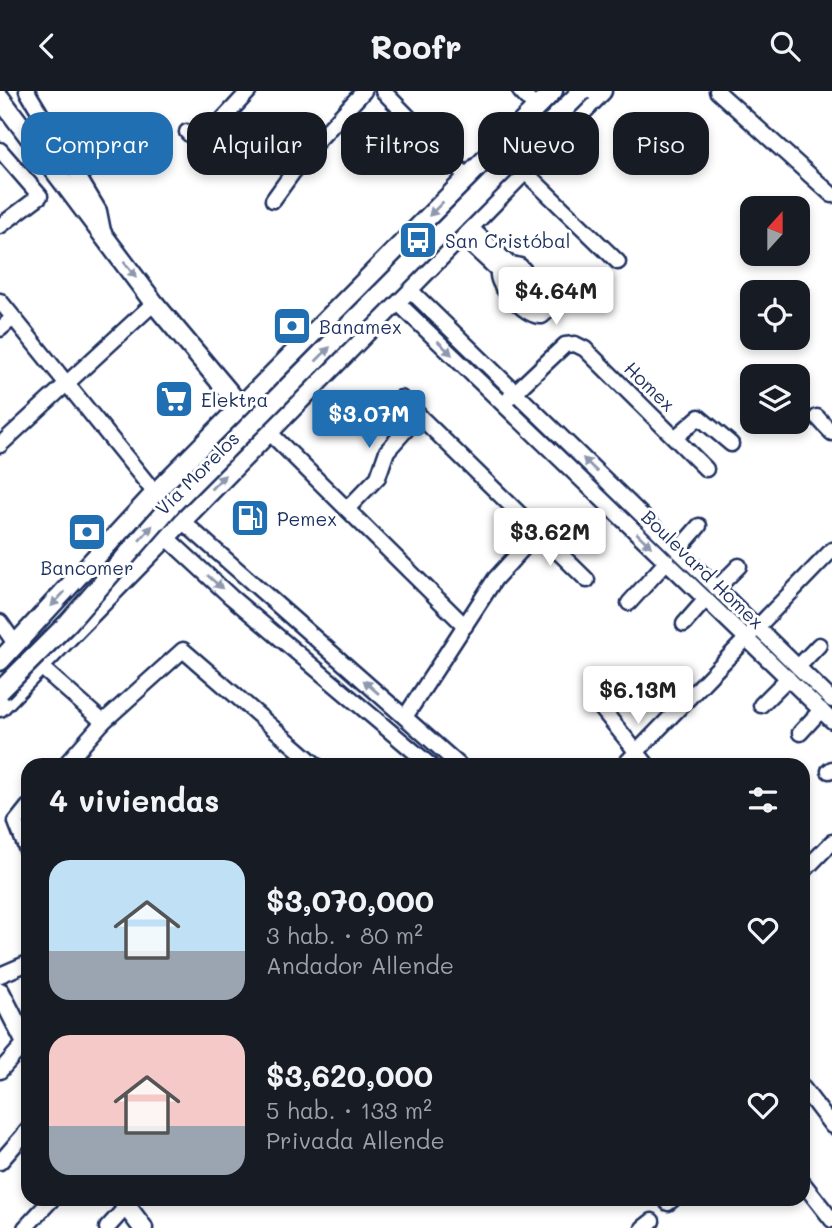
<!DOCTYPE html>
<html lang="es">
<meta charset="utf-8">
<style>
body{margin:0;font-family:Mali,sans-serif;background:#242831;color:#f1f3f6;height:100vh;display:flex;flex-direction:column;font-size:26px;white-space:nowrap}
*{box-sizing:border-box;margin:0}
p{font-size:23px;color:#9ea1a6}
.icon{flex:none;width:38px;height:38px;fill:none;stroke:currentColor;stroke-width:2;stroke-linecap:round;stroke-linejoin:round}
.map{position:relative;flex:1;overflow:hidden}
.details{position:absolute;left:21px;top:667px;width:789px;height:448px;display:flex;flex-direction:column;background:#171b24;border-radius:21px;box-shadow:0 4px 10px #0003}
.details>*{flex:none}
.top-card{position:absolute;left:21px;top:21px;width:791px;height:63px;display:flex;gap:14px}
.needle{width:46px;rotate:21deg}
.fabs{position:absolute;left:740px;top:105px;display:grid;gap:14px}
.fabs a{display:grid;place-items:center;width:70px;height:70px;border-radius:14px;background:#171b24;box-shadow:0 4px 10px #0003;font-size:35px}
.price{position:absolute;translate:-50% -60px;padding:0 16px;border-radius:7px;background:#fff;color:#222;font-size:23px;line-height:46px;filter:drop-shadow(0 2px 4px #0008)}
.price::after{content:'';position:absolute;left:50%;top:42px;width:21px;height:16px;margin-left:-10px;background:inherit;clip-path:polygon(0 0,100% 0,50% 100%)}
.price.current{background:#1f6fb2;color:#fff}
ul{padding:0;list-style:none}
li{display:flex;align-items:center;gap:21px;height:175px;padding:0 28px}
li span{display:grid;place-items:center;flex:none;width:196px;height:140px;border-radius:21px;color:#555}
li>.icon{margin-inline-start:auto}
span .icon{width:84px;height:84px;fill:#fffc;stroke-width:1}
li b{font-size:30px}
h2{display:flex;justify-content:space-between;align-items:center;height:84px;padding:0 28px;font-size:30px}
.chip{padding:0 24px;border-radius:21px;background:#171b24;box-shadow:0 4px 10px #0003;font-size:24px;line-height:63px}
.chip.current{background:#1f6fb2;color:#fff}
header{display:flex;justify-content:space-between;align-items:center;height:91px;padding:0 28px;background:#171b24;font-size:32px;font-weight:700}
.map>svg:first-child{display:block}
.lines{fill:none;stroke-linecap:round;stroke-linejoin:round}
.minor-casing{stroke:#1b2f5e;stroke-width:19}
.major-casing{stroke:#1b2f5e;stroke-width:23}
.minor{stroke:#fff;stroke-width:14}
.major{stroke:#fff;stroke-width:18}
.major-bridge-casing{stroke:#1b2f5e;stroke-width:23;stroke-linecap:butt}
.major-bridge{stroke:#fff;stroke-width:18}
.oneway{fill:#8d97ae}
.labels{text-anchor:middle;dominant-baseline:central;stroke-width:6;stroke-linejoin:round;paint-order:stroke}
.poi-label{font-size:19px;fill:#1b2f5e;stroke:#fff;text-anchor:start}
.street-label{font-size:19px;fill:#1b2f5e;stroke:#fff}
</style>
<header><svg class="icon" aria-label="back" viewBox="0 0 24 24"><path d="M15 5l-7 7 7 7"/></svg>Roofr<svg class="icon" aria-label="search" viewBox="0 0 24 24"><circle cx="10" cy="10" r="6"/><path d="M15 15l6 6"/></svg></header>
<div class="map">
<svg width="832" height="1137" viewBox="0 0 832 1137">
<rect width="100%" height="100%" fill="#fff"/>
<filter id="ink" filterUnits="userSpaceOnUse"><feTurbulence type="fractalNoise" baseFrequency=".0143" numOctaves="2"/><feDisplacementMap in="SourceGraphic" scale="14" xChannelSelector="R" yChannelSelector="G"/><feConvolveMatrix kernelMatrix="1 2 1 2 8 2 1 2 1" color-interpolation-filters="sRGB"/></filter>
<g filter="url(#ink)">
<g class="lines">
<g class="minor-casing">
<g id="minor">
<path d="M27,0L99,120L104,145"/>
<path d="M383,0L467,86"/>
<path d="M520,0L536,17"/>
<path d="M717,0L832,104"/>
<path d="M187,41L200,53L249,0"/>
<path d="M293,44L309,59"/>
<path d="M0,59L40,105L0,135"/>
<path d="M524,80L618,171"/>
<path d="M273,109L309,59L364,0"/>
<path d="M469,135L508,172"/>
<path d="M460,144L500,181"/>
<path d="M508,172L520,175L552,210L551,217L542,225C528,227 499,198 498,184Z"/>
<path d="M408,197L832,609"/>
<path d="M0,210L155,402"/>
<path d="M396,210L832,630"/>
<path d="M0,238L13,227"/>
<path d="M510,306L565,254L575,253L585,258L706,378"/>
<path d="M401,307L587,489"/>
<path d="M817,326L832,342"/>
<path d="M268,340L465,535"/>
<path d="M676,346L699,326L731,353"/>
<path d="M0,354L154,212"/>
<path d="M347,418L378,386L387,360L419,324"/>
<path d="M181,429L459,674"/>
<path d="M165,445L231,506L430,674"/>
<path d="M678,459L699,435"/>
<path d="M717,497L739,475"/>
<path d="M629,512L667,470"/>
<path d="M0,531L16,554"/>
<path d="M684,533L706,508"/>
<path d="M41,576L103,631"/>
<path d="M798,576L819,554"/>
<path d="M761,614L788,587"/>
<path d="M602,618L647,674"/>
<path d="M405,626L495,488L538,441"/>
<path d="M800,642L821,619"/>
<path d="M65,674L103,631L183,559L316,674"/>
<path d="M624,674L832,459"/>
<path d="M829,680L832,678"/>
<path d="M28,716L16,731L28,762"/>
<path d="M803,781L832,751"/>
<path d="M0,884L28,872"/>
<path d="M0,980L25,952"/>
<path d="M803,997L832,1035"/>
<path d="M0,1071L28,1039"/>
<path d="M803,1092L832,1129"/>
<path d="M668,1112L673,1108"/>
<path d="M25,1137L52,1108"/>
<path d="M107,1137L127,1115"/>
<path d="M643,1137L652,1130"/>
</g>
</g>
<g class="major-casing">
<g id="major">
<path d="M0,7L154,212L248,324"/>
<path d="M0,570L155,402L553,0"/>
<path d="M0,616L602,0"/>
<path d="M0,901L28,956"/>
<path d="M121,1108L143,1137"/>
</g>
</g>
<use href="#minor" class="minor"/>
<use href="#major" class="major"/>
<g class="major-bridge-casing">
<path id="major-bridge" d="M0,600L68,532L170,415L582,0"/>
</g>
<use href="#major-bridge" class="major-bridge"/>
</g>
<defs><path id="oneway-solid" d="M-6-.8H1V-3.2L6.5 0L1 3.2V.8H-6Z" transform="scale(1.75)"/></defs>
<g class="oneway">
<use href="#oneway-solid" transform="translate(436 118) rotate(135)"/>
<use href="#oneway-solid" transform="translate(130 179) rotate(53)"/>
<use href="#oneway-solid" transform="translate(445 257) rotate(44)"/>
<use href="#oneway-solid" transform="translate(323 263) rotate(-45)"/>
<use href="#oneway-solid" transform="translate(590 374) rotate(-136)"/>
<use href="#oneway-solid" transform="translate(218 391) rotate(-45)"/>
<use href="#oneway-solid" transform="translate(146 442) rotate(-49)"/>
<use href="#oneway-solid" transform="translate(644 449) rotate(44)"/>
<use href="#oneway-solid" transform="translate(215 491) rotate(42)"/>
<use href="#oneway-solid" transform="translate(58 508) rotate(133)"/>
<use href="#oneway-solid" transform="translate(371 596) rotate(-139)"/>
</g>
</g>
<defs>
<g id="bus-square" transform="scale(2.0125)"><rect x="-9" y="-9" width="18" height="18" rx="4" fill="#1f6fb2" stroke="#fff"/><path d="M-5-6H5V4H4V6H2V4H-2V6H-4V4H-5ZM-3.5-4V0h7V-4ZM-3.5 1.2v1.5H-2V1.2ZM2 1.2v1.5H3.5V1.2Z" fill="#fff"/></g>
<g id="bank-square" transform="scale(2.0125)"><rect x="-9" y="-9" width="18" height="18" rx="4" fill="#1f6fb2" stroke="#fff"/><path d="M-6-4H6V4H-6ZM0-2.3a2.3 2.3 0 1 0 0 4.6a2.3 2.3 0 1 0 0-4.6Z" fill="#fff"/></g>
<g id="supermarket-square" transform="scale(2.0125)"><rect x="-9" y="-9" width="18" height="18" rx="4" fill="#1f6fb2" stroke="#fff"/><path d="M-6-5.5h2.5l.6 2H6L4.5 2H-2.5L-4.4-4H-6ZM-1.5 3.2a1.3 1.3 0 1 0 .1 0ZM3 3.2a1.3 1.3 0 1 0 .1 0Z" fill="#fff"/></g>
<g id="fuel-square" transform="scale(2.0125)"><rect x="-9" y="-9" width="18" height="18" rx="4" fill="#1f6fb2" stroke="#fff"/><path d="M-5.5-6h7V0h2V4h1.3V-2.5L3-4.5l.8-.8L6-3V5H2.5V1h-1V6h-7ZM-4.2-4.7v3.2H.2V-4.7Z" fill="#fff"/></g>
</defs>
<g fill-rule="evenodd">
<use href="#bus-square" x="418" y="149"/>
<use href="#bank-square" x="292" y="235"/>
<use href="#supermarket-square" x="174" y="308"/>
<use href="#fuel-square" x="250" y="427"/>
<use href="#bank-square" x="87" y="441"/>
</g>
<g class="labels">
<g class="poi-label">
<text x="445" y="149">San Cristóbal</text>
<text x="319" y="235">Banamex</text>
<text x="201" y="308">Elektra</text>
<text x="277" y="427">Pemex</text>
<text x="87" y="476" text-anchor="middle">Bancomer</text>
</g>
<g class="street-label">
<text transform="translate(650 295) rotate(44)">Homex</text>
<text transform="translate(197 382) rotate(-45)">Vía Morelos</text>
<text transform="translate(703 478) rotate(44)">Boulevard Homex</text>
</g>
</g>
</svg>
<div class="fabs">
<a><svg class="needle" viewBox="-14 -14 28 28"><path d="M0-13l5 13h-10z" fill="#e53935"/><path d="M0 13l5-13h-10z" fill="#9ea1a6"/></svg></a>
<a><svg class="icon" aria-label="locate" viewBox="0 0 24 24"><circle cx="12" cy="12" r="6"/><path d="M12 2v4M12 18v4M2 12h4M18 12h4"/></svg></a>
<a><svg class="icon" aria-label="layers" viewBox="0 0 24 24"><path d="M12 4l9 5-9 5-9-5zM3 14l9 5 9-5"/></svg></a>
</div>
<b class="price" style="left:556px;top:236px">$4.64M</b>
<b class="price current" style="left:369px;top:359px">$3.07M</b>
<b class="price" style="left:550px;top:477px">$3.62M</b>
<b class="price" style="left:638px;top:635px">$6.13M</b>
<div class="top-card">
<a class="chip current">Comprar</a>
<a class="chip">Alquilar</a>
<a class="chip">Filtros</a>
<a class="chip">Nuevo</a>
<a class="chip">Piso</a>
</div>
<section class="details">
<h2>4 viviendas<svg class="icon" aria-label="filters" viewBox="0 0 24 24"><path d="M4 7h16M4 17h16"/><circle cx="9" cy="7" r="2"/><circle cx="15" cy="17" r="2"/></svg></h2>
<ul>
<li><span style="background:linear-gradient(#bfe0f5 65%,#9aa5b1 0)"><svg class="icon" aria-label="home" viewBox="0 0 24 24"><path d="M3 11l9-7 9 7M6 9v11h12V9"/></svg></span><div><b>$3,070,000</b><p>3 hab. · 80 m²</p><p>Andador Allende</p></div><svg class="icon" aria-label="heart" viewBox="0 0 24 24"><path d="M12 20l-8-8c-3-5 5-10 8-4 3-6 11-1 8 4z"/></svg></li>
<li><span style="background:linear-gradient(#f6c9c9 65%,#9aa5b1 0)"><svg class="icon" aria-label="home" viewBox="0 0 24 24"><path d="M3 11l9-7 9 7M6 9v11h12V9"/></svg></span><div><b>$3,620,000</b><p>5 hab. · 133 m²</p><p>Privada Allende</p></div><svg class="icon" aria-label="heart" viewBox="0 0 24 24"><path d="M12 20l-8-8c-3-5 5-10 8-4 3-6 11-1 8 4z"/></svg></li>
</ul>
</section>
</div>
